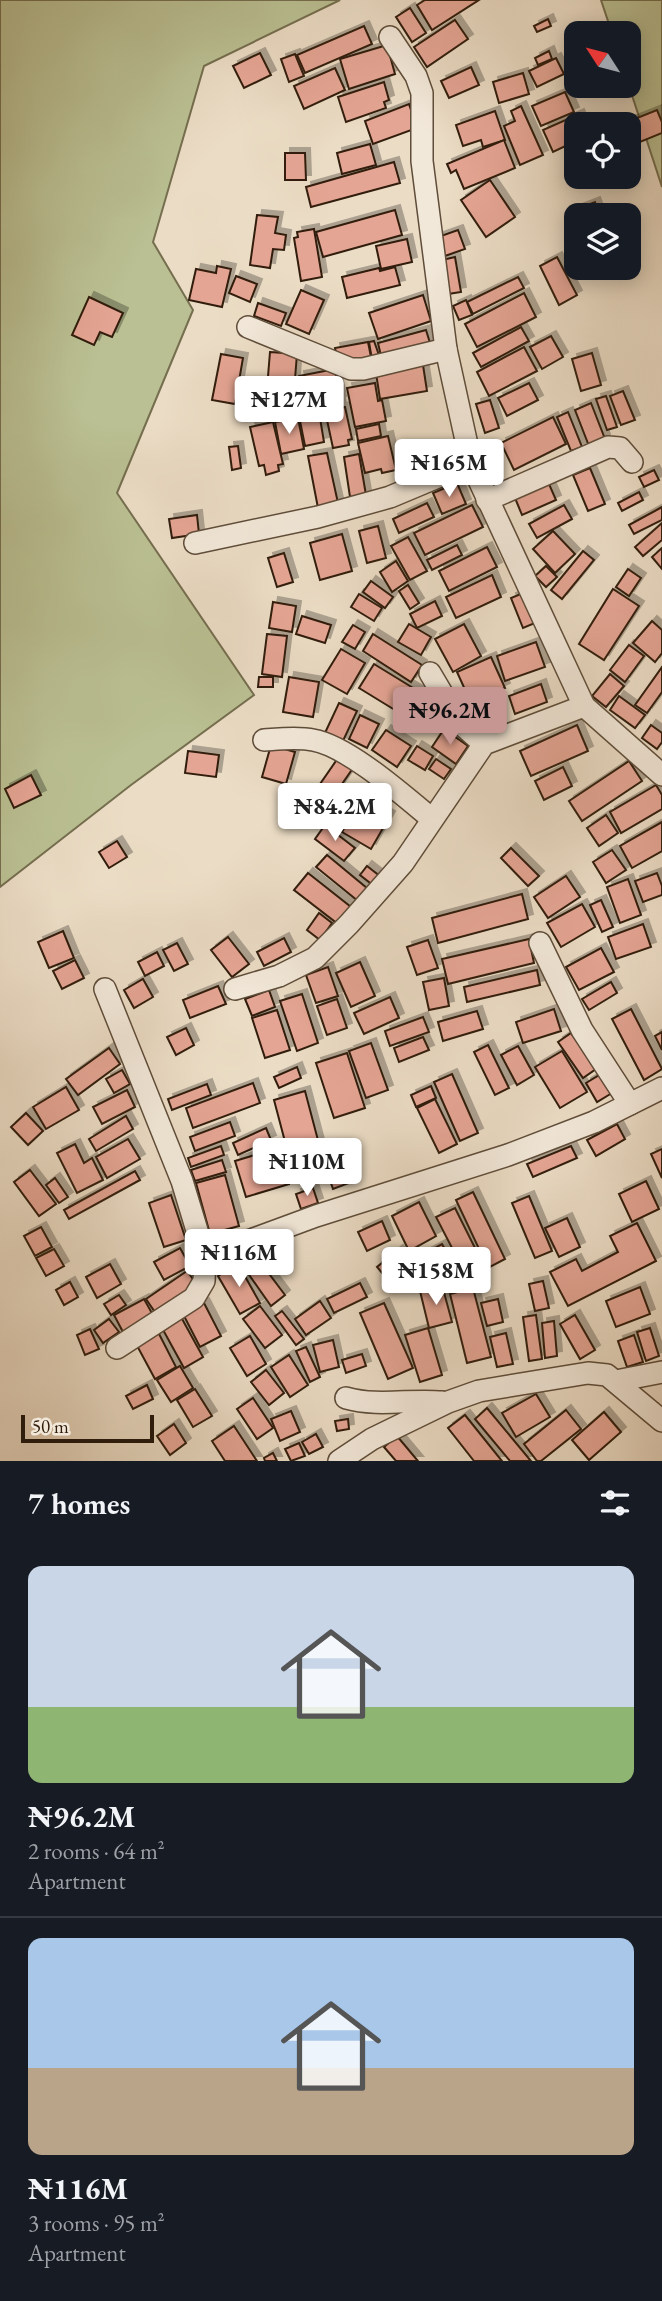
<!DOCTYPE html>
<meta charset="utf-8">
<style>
body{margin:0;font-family:"EB Garamond",serif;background:#20242c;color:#f1f3f6;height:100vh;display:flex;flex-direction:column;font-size:26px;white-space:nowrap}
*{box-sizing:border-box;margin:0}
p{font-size:23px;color:#9ea1a6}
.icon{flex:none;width:38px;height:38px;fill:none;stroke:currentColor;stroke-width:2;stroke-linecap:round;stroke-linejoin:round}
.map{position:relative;height:1461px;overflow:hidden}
.sheet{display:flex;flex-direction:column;background:#171b24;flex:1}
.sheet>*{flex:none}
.needle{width:46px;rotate:306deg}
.buttons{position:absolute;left:564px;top:21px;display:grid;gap:14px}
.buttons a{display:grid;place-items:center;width:77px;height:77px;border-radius:14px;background:#171b24;box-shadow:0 4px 18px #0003;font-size:35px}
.scale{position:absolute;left:21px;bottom:18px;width:133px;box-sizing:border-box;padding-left:7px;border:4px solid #301d0b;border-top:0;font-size:19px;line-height:24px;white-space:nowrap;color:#301d0b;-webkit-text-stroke:5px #f2e8d9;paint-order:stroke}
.price{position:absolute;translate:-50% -60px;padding:0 16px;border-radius:7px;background:#fff;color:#222;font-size:23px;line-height:46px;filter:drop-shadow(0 2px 4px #0008)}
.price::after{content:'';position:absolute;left:50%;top:42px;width:21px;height:16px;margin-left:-10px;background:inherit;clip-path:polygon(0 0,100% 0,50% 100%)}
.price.active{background:#c59692;color:#111}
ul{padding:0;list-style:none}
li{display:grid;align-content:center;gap:14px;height:371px;padding:0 28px}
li+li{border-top:2px solid #363941}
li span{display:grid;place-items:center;height:217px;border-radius:14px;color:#555}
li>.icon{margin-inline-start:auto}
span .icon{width:126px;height:126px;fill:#fffc;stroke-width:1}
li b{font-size:30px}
h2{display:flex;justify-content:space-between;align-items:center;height:84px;padding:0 28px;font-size:30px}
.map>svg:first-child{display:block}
.green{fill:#bac093;stroke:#756e4f;stroke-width:2}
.building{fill:#e5a594;stroke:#301d0b;stroke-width:2;filter:url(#shadow)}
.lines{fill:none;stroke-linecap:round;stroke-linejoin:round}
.minor-casing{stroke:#5f4d3a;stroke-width:24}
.minor{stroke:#f2e8d9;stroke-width:21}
</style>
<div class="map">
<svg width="662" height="1461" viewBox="0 0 662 1461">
<defs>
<filter id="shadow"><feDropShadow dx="5" dy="-5" stdDeviation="0" flood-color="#0004"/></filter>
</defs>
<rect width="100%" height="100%" fill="#ebdcc5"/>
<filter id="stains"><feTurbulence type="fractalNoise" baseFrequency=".00286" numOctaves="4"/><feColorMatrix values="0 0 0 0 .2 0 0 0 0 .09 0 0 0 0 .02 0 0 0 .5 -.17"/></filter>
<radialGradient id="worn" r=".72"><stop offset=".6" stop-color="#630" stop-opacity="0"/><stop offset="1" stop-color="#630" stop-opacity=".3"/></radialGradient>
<g class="green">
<path d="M0,0H340L204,66L153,242L193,310L117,493L254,695L131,785L0,887Z"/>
<path d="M601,0H662V187L628,83V33H612Z"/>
</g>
<g class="building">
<path d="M425,0H479L432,30L417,5Z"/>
<path d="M410,8L426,33L412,42L396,17Z"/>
<path d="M548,19L551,26L537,32L534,26Z"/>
<path d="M455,20L468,39L427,67L414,47Z"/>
<path d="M364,26L372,44L305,73L297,55Z"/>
<path d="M387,45L395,74L349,89L340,59Z"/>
<path d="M549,51L552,59L538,65L535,58Z"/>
<path d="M260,53L271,75L244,88L233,66Z"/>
<path d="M295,54L304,76L289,82L281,59Z"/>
<path d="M556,58L564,74L537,87L529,71Z"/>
<path d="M471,67L479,85L449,98L441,81Z"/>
<path d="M335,68L345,90L304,109L294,86Z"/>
<path d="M523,73L529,94L499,103L493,82Z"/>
<path d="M384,82L389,100L384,102L386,108L346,122L338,97Z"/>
<path d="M628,85L629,87L612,96L606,86Z"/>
<path d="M565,92L574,112L541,126L532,106Z"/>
<path d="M409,104L417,128L373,144L365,121Z"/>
<path d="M521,106L543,155L520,165L504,126L515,121L511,111Z"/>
<path d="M657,110L662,122V133L635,144L627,122Z"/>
<path d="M495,111L505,140L483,147L481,140L463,146L456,125Z"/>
<path d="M579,114L583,124H576V141L553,152L543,130Z"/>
<path d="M504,140L515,168L464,189L456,170L451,173L447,164Z"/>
<path d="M370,144L376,165L342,174L337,153Z"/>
<path d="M285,153H305L306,180H285Z"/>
<path d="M394,162L400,183L311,207L306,187Z"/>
<path d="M490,180L515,217L486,237L461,200Z"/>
<path d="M595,202L600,215H576V219L572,211Z"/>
<path d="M395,210L402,235L323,257L316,232Z"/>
<path d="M257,215L278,217L275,233L286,235L284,250L273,249L270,268L250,265Z"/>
<path d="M314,229L322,277L301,281L294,238L298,237L297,232Z"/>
<path d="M458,230L465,249L445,256L438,237Z"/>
<path d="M407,239L412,262L381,269L376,246Z"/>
<path d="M455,257L461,292L448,294L442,260Z"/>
<path d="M557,257L577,295L559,305L540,266Z"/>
<path d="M217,266L231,269L222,307L189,300L196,269L216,273Z"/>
<path d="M395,267L400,285L347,298L342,277L379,268L380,271Z"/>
<path d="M236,276L257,284L250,302L229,293Z"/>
<path d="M518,277L524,288L473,314L467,302Z"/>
<path d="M301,290L324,300L309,334L286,324Z"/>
<path d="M524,293L536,317L477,347L465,324Z"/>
<path d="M423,295L431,321L378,339L369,313Z"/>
<path d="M89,297L123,313L112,337L100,332L94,345L72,335Z"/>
<path d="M466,300L472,315L459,320L453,306Z"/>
<path d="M258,303L286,313L281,326L254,316Z"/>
<path d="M521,327L529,341L481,367L473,353Z"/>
<path d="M426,330L430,343L381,356L378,343Z"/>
<path d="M551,336L563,357L542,369L530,347Z"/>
<path d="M374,341L380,358L372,360L369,342Z"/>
<path d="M368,342L371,357L338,363L335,348Z"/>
<path d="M524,347L537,371L489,396L477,372Z"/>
<path d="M270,352L297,354L292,416L265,413Z"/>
<path d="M592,353L601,385L581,391L572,359Z"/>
<path d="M221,354L243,358L235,404L212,400Z"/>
<path d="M423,365L427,391L380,399L376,373Z"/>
<path d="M335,369L341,401L306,408L299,376Z"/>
<path d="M375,383L378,401L382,400L386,421L355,427L347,388Z"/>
<path d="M529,383L538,400L507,416L498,398Z"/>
<path d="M623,391L635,420L621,425L610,396Z"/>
<path d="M606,396L617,427L607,430L596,399Z"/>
<path d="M490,400L499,428L485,433L476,404Z"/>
<path d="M340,403L341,408L345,407L352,439L348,440L349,445L333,448L324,406Z"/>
<path d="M591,403L605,439L589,446L575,410Z"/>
<path d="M319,412L324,442L305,446L299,416Z"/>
<path d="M568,412L582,447L571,451L557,417Z"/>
<path d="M553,417L566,444L514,470L501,443Z"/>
<path d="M298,418L304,449L281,454L275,422Z"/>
<path d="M273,422L283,464L278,465L279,471L266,475L264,465L259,466L250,427Z"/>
<path d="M379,424L381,436L358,441L356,429Z"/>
<path d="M388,436L396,470L382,473L381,469L365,473L358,443Z"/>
<path d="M238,446L241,468L232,470L229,447Z"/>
<path d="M327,453L338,503L318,508L308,456Z"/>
<path d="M359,454L366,495L350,497L344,457Z"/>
<path d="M590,468L605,504L588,511L573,475Z"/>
<path d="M654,470L659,480L644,487L639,477Z"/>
<path d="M457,483L466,504L442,514L433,493Z"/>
<path d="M549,484L556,500L522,515L515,498Z"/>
<path d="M639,492L643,500L622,511L618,503Z"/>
<path d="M427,503L434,517L399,533L393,519Z"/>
<path d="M472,505L483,527L425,555L414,533Z"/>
<path d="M564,505L572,519L537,538L529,524Z"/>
<path d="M662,507V520L634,534L629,525Z"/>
<path d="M197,515L199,534L172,538L169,519Z"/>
<path d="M662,523V540L643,556L635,547Z"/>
<path d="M378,526L386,558L367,563L359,531Z"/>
<path d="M553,531L575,554L555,573L533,549Z"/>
<path d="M342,534L352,571L320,580L310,543Z"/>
<path d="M408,537L427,571L410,580L391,546Z"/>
<path d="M457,545L462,555L432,570L427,560Z"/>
<path d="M487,547L497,567L449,591L439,571Z"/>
<path d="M662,548V569L652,557Z"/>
<path d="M583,551L594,560L562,599L551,590Z"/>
<path d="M284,553L293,582L277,587L268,558Z"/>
<path d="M396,561L408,581L392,592L380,572Z"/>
<path d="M546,566L557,577L546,587L535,576Z"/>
<path d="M628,569L641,578L629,596L616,587Z"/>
<path d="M492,575L501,597L456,618L446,597Z"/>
<path d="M371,581L393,597L385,608L363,592Z"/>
<path d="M408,585L419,603L410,609L399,591Z"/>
<path d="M613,589L639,606L604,660L579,644Z"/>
<path d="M523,593L535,623L523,628L511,598Z"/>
<path d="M359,594L382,608L374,621L351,607Z"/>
<path d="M435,601L442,616L417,628L410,614Z"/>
<path d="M273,602L296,606L292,632L269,628Z"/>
<path d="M302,616L331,625L325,643L296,634Z"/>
<path d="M652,621L662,630V653L655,662L633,643Z"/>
<path d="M409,624L431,637L421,655L398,642Z"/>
<path d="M464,624L481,656L453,672L435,639Z"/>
<path d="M353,625L365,632L355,649L342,642Z"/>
<path d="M267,634L287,636L282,677L262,674Z"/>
<path d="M373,634L422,665L411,682L363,651Z"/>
<path d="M536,642L545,667L505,681L497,656Z"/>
<path d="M629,645L644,656L625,682L610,670Z"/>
<path d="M341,649L365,663L347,694L322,680Z"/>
<path d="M491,657L505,688L471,703L457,672Z"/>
<path d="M374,664L436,702L421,726L359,688Z"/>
<path d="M662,667V692L647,713L635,705Z"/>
<path d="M610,674L624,686L606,707L592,696Z"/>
<path d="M259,677H273V687H258Z"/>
<path d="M289,677L319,682L313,717L283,712Z"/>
<path d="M541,684L547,702L515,714L509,696Z"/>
<path d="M619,696L645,715L635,728L610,710Z"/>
<path d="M339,703L357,711L342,743L324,735Z"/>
<path d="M360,715L379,724L367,748L349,739Z"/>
<path d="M577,725L588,751L531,776L520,751Z"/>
<path d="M651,725L662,733V742L657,749L642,738Z"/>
<path d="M444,729L468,746L456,764L432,747Z"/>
<path d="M386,730L411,746L397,767L372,750Z"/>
<path d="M271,745L295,752L286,784L262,777Z"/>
<path d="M417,746L433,756L425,770L408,760Z"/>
<path d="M188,751L219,755L216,777L185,773Z"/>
<path d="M338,758L353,768L333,797L318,787Z"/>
<path d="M436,759L451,769L444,779L429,769Z"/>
<path d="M629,761L642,781L582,821L569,801Z"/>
<path d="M563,767L572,786L544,800L535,781Z"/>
<path d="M31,775L41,795L14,808L5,789Z"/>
<path d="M656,785L662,795V809L621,833L610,812Z"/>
<path d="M311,792L327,804L310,827L294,815Z"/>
<path d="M361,799L390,816L371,849L342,832Z"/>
<path d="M606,815L618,833L599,846L587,828Z"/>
<path d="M662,822V851L632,868L620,846Z"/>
<path d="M325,825L355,848L344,861L315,839Z"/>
<path d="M117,841L127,857L109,868L99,852Z"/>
<path d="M511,848L539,876L528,886L501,858Z"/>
<path d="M612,850L626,870L606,883L593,862Z"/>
<path d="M327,855L368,889L358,901L316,867Z"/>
<path d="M367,866L381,877L374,886L360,875Z"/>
<path d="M308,873L351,907L338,924L294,890Z"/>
<path d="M657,873L662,886V895L643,902L635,881Z"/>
<path d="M566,876L580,897L548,918L534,897Z"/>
<path d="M628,879L641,915L620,923L607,887Z"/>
<path d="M522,894L528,919L438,943L432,918Z"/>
<path d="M601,900L613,927L602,932L590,905Z"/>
<path d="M582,904L595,927L561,947L547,923Z"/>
<path d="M319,913L332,923L320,940L307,930Z"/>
<path d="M643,924L651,947L616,959L608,937Z"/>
<path d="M63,931L74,958L49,968L38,942Z"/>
<path d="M228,937L249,964L232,977L211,950Z"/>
<path d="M284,938L291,952L264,966L257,952Z"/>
<path d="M529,939L534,963L448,984L442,959Z"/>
<path d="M428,940L438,968L417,975L407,947Z"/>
<path d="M177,943L188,964L174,971L163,950Z"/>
<path d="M601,948L614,972L579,990L566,967Z"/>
<path d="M157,952L164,966L145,976L138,962Z"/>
<path d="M75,960L84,978L62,989L53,971Z"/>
<path d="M360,962L375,996L351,1007L336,973Z"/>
<path d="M328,967L338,996L316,1003L306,975Z"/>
<path d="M537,970L540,985L467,1002L464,987Z"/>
<path d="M444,978L449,1006L429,1010L423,982Z"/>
<path d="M143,979L153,997L134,1008L124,990Z"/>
<path d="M611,982L617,993L589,1010L582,999Z"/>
<path d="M218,986L226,1004L190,1018L183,1000Z"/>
<path d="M269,990L275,1007L252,1016L245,999Z"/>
<path d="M302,994L318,1043L297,1051L280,1001Z"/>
<path d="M390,997L399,1018L364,1034L354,1013Z"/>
<path d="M337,999L347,1028L327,1035L317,1006Z"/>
<path d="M554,1009L561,1031L523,1043L516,1022Z"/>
<path d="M631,1009L662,1069L644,1080L612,1019Z"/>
<path d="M277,1010L290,1050L265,1058L252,1018Z"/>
<path d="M477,1011L483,1029L443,1041L438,1022Z"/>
<path d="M423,1017L429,1032L390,1046L385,1031Z"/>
<path d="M186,1028L194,1045L176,1055L167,1037Z"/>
<path d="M662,1032V1050L655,1036Z"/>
<path d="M571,1033L596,1069L583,1078L558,1042Z"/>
<path d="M423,1037L429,1050L399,1062L394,1048Z"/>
<path d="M371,1043L388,1090L366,1098L349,1051Z"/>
<path d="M488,1045L509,1088L495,1095L474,1052Z"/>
<path d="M518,1046L534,1075L517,1085L501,1055Z"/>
<path d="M109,1048L120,1064L78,1095L66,1079Z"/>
<path d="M562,1051L587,1092L560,1108L535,1067Z"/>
<path d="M347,1053L365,1108L334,1118L316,1063Z"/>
<path d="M297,1067L301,1078L279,1088L274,1077Z"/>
<path d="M122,1070L130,1084L114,1093L106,1079Z"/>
<path d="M452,1074L478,1133L460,1141L434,1082Z"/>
<path d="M601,1074L612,1093L597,1102L586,1083Z"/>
<path d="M253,1083L260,1103L193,1128L186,1108Z"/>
<path d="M207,1084L211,1095L172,1110L168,1099Z"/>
<path d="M431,1086L436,1098L416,1107L411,1095Z"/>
<path d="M66,1087L79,1110L46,1129L33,1107Z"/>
<path d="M127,1090L135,1107L102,1124L93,1107Z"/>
<path d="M305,1091L319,1144L288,1153L274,1100Z"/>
<path d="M435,1099L457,1144L439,1153L417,1108Z"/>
<path d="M26,1113L43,1131L28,1145L11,1127Z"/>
<path d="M126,1116L133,1129L96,1151L89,1139Z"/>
<path d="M230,1122L235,1136L195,1151L190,1137Z"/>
<path d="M617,1124L625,1139L596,1156L587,1140Z"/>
<path d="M266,1128L271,1140L238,1155L233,1143Z"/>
<path d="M128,1139L140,1159L107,1178L96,1157Z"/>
<path d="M75,1144L84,1163L92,1158L103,1180L77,1193L57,1153Z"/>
<path d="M221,1146L224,1155L191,1167L188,1158Z"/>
<path d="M571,1146L577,1158L533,1177L527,1164Z"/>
<path d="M278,1148L289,1184L246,1197L235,1161Z"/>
<path d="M662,1149V1178L651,1154Z"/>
<path d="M338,1152L349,1183L333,1189L322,1157Z"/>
<path d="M222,1160L226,1172L195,1181L191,1170Z"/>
<path d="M30,1170L56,1204L39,1216L14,1182Z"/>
<path d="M135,1171L140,1180L69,1219L64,1210Z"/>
<path d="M225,1175L239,1226L210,1234L196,1183Z"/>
<path d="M55,1178L68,1197L59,1203L46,1185Z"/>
<path d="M646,1181L659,1209L632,1222L619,1194Z"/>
<path d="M313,1188L318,1203L301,1209L296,1194Z"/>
<path d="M473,1192L505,1259L488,1268L456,1200Z"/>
<path d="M171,1195L186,1240L164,1247L149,1203Z"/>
<path d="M529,1196L552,1251L535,1258L512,1203Z"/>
<path d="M419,1202L436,1236L409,1251L392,1216Z"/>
<path d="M455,1208L484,1266L466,1275L436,1217Z"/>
<path d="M567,1218L580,1247L559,1257L545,1228Z"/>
<path d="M382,1221L390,1240L367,1251L358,1232Z"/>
<path d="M637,1223L656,1261L568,1306L550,1272L576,1259L582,1271L618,1252L610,1236Z"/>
<path d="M41,1227L52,1247L35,1256L24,1236Z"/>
<path d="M442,1244L454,1266L422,1283L411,1261Z"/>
<path d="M180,1248L190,1266L164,1280L154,1262Z"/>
<path d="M54,1249L64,1266L46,1276L36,1258Z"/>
<path d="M398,1250L414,1270L394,1287L377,1267Z"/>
<path d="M258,1259L285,1295L271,1306L245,1269Z"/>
<path d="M110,1264L121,1284L97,1298L86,1277Z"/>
<path d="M238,1264L260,1303L240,1314L218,1276Z"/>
<path d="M187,1271L198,1286L157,1315L146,1299Z"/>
<path d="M543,1281L549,1308L535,1311L529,1284Z"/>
<path d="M70,1282L78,1297L64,1305L56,1290Z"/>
<path d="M360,1283L367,1297L334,1313L327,1299Z"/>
<path d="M442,1285L452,1322L429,1328L420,1291Z"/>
<path d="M640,1287L650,1314L616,1327L606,1301Z"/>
<path d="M473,1288L491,1357L467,1363L450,1294Z"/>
<path d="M119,1295L126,1305L111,1315L104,1304Z"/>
<path d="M144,1299L153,1315L123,1332L114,1315Z"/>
<path d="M498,1299L503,1322L487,1326L481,1303Z"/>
<path d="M320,1301L331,1318L306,1335L295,1319Z"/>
<path d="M204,1303L221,1336L200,1347L183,1314Z"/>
<path d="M384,1303L413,1368L388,1379L360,1313Z"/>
<path d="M260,1306L282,1335L265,1348L243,1319Z"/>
<path d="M282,1311L304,1339L296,1345L275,1316Z"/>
<path d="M536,1315L542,1359L529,1361L523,1317Z"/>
<path d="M575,1315L595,1350L580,1359L560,1324Z"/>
<path d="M181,1317L203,1357L184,1368L162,1328Z"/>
<path d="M109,1319L119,1332L103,1343L94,1330Z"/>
<path d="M554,1321L557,1356L545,1358L542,1323Z"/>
<path d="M428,1328L442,1375L420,1382L405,1335Z"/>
<path d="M650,1328L659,1356L646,1361L637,1332Z"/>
<path d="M90,1329L99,1349L85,1355L77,1335Z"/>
<path d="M157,1330L176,1367L155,1379L135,1342Z"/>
<path d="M506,1333L513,1364L497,1367L490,1337Z"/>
<path d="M634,1335L643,1362L627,1367L618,1341Z"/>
<path d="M250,1336L266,1364L247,1376L230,1348Z"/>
<path d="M333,1340L339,1367L320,1372L313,1345Z"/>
<path d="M306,1347L320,1377L310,1382L296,1351Z"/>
<path d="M362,1354L366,1366L346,1373L342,1360Z"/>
<path d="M289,1355L308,1385L290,1397L271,1367Z"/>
<path d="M180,1366L193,1388L171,1402L157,1380Z"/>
<path d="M266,1370L284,1393L269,1405L251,1382Z"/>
<path d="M147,1385L153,1399L133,1409L126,1396Z"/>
<path d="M195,1389L212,1416L193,1427L177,1400Z"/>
<path d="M536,1394L550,1417L516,1437L502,1413Z"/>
<path d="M253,1398L273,1428L257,1439L237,1409Z"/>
<path d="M487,1408L531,1461H510L475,1419Z"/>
<path d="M566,1410L581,1429L541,1461H537L524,1444Z"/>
<path d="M291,1411L300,1432L280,1441L271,1419Z"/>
<path d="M604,1412L621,1432L589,1460L572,1440Z"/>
<path d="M465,1415L502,1461H474L448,1428Z"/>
<path d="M348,1419L349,1429L337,1431L335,1421Z"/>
<path d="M174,1424L186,1443L170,1455L157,1436Z"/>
<path d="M234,1426L257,1461H225L212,1441Z"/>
<path d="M316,1434L323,1447L309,1454L302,1442Z"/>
<path d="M397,1436L418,1461H396L384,1447Z"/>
<path d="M299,1443L305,1456L291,1461L285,1449Z"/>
<path d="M273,1453L277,1461H265L264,1458Z"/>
</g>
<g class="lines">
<g class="minor-casing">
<g id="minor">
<path d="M390,37L416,76L422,93V161L446,349L471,463L584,706L662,775"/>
<path d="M248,327L351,369H363L446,349"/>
<path d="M487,500L608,447L620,448L632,462"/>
<path d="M195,543L318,517L390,497L471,463"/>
<path d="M430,673L459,722L484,744"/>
<path d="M264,740C280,739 298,737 313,740C348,746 404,796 432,819"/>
<path d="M540,943L582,1030L630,1104"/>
<path d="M105,989L182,1181L205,1257L204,1281L194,1298L117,1348"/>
<path d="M235,989L279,976L315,958L349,924L403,863L484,744L584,706"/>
<path d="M205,1257L316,1216L508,1155L594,1122L662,1088"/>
<path d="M616,1381L662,1372"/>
<path d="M346,1398C378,1407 410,1399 442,1402"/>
<path d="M339,1461L372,1439L448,1402L479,1391L588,1373L607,1375L662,1421"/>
</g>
</g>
<use href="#minor" class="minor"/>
</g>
<rect width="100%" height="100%" filter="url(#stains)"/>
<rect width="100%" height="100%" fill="url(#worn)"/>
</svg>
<div class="buttons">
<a><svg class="needle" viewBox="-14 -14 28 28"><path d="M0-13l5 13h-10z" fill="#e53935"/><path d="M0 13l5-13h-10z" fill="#9ea1a6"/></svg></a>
<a><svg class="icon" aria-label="locate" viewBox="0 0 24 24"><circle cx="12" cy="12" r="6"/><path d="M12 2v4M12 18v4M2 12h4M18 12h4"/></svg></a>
<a><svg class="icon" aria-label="layers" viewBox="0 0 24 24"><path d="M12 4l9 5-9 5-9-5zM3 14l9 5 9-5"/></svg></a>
</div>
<div class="scale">50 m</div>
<b class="price" style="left:289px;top:436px">₦127M</b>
<b class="price" style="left:449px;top:499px">₦165M</b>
<b class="price active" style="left:450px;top:747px">₦96.2M</b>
<b class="price" style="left:335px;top:843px">₦84.2M</b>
<b class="price" style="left:307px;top:1198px">₦110M</b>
<b class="price" style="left:239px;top:1289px">₦116M</b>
<b class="price" style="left:436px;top:1307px">₦158M</b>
</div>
<section class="sheet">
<h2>7 homes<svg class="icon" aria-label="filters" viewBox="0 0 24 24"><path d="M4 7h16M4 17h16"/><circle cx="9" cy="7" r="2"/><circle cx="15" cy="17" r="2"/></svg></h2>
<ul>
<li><span style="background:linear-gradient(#c9d6e8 65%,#8fb573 0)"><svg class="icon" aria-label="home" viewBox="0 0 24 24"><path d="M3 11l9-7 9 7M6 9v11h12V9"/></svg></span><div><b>₦96.2M</b><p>2 rooms · 64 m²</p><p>Apartment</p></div></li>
<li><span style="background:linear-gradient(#a9c7e8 60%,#b9a48a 0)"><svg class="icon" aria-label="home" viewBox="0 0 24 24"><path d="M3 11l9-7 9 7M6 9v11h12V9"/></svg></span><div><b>₦116M</b><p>3 rooms · 95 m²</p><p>Apartment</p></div></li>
</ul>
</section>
